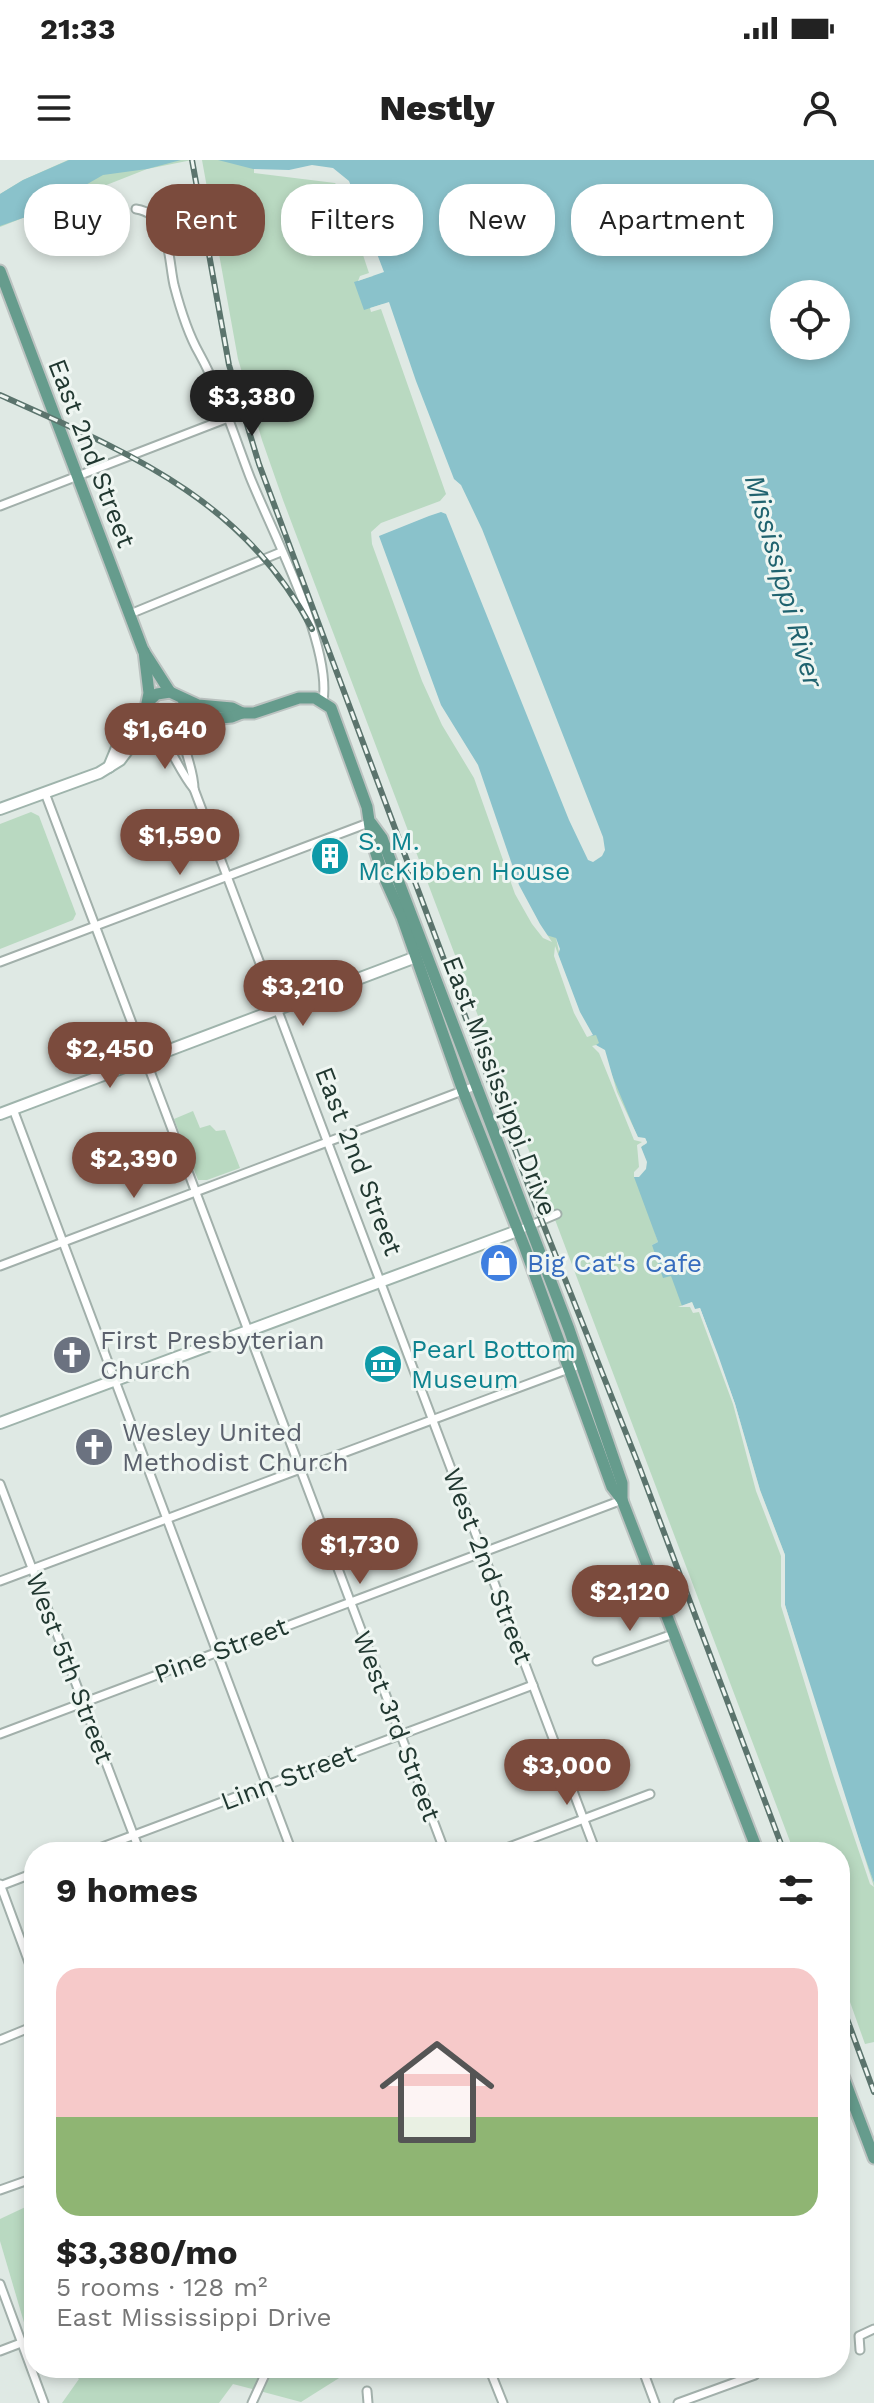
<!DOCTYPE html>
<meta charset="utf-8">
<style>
body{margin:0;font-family:"Work Sans",sans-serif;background:#f2f2f2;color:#222;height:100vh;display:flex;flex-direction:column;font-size:30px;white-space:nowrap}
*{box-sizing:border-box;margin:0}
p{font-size:26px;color:#767676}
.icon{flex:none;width:44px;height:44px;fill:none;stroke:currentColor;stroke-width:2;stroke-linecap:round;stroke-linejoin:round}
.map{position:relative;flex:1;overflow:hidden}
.drawer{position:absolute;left:24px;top:1682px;width:826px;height:536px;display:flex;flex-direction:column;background:#fff;border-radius:32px;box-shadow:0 4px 12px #0003}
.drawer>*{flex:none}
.hud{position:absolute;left:24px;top:24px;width:826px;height:72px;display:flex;gap:16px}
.controls{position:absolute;left:770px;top:120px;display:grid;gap:16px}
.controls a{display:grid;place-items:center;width:80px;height:80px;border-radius:50%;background:#fff;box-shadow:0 4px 12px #0003;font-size:40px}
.price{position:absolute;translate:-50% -68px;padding:0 18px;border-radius:28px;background:#7b4b3d;color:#fff;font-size:26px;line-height:52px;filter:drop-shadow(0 2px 4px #0008)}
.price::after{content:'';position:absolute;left:50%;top:48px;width:24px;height:18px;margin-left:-12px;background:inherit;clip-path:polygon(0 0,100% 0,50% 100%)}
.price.active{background:#222;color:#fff}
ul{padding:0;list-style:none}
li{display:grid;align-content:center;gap:16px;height:424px;padding:0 32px}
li+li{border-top:2px solid #e0e0e0}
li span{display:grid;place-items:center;height:248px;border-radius:24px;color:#555}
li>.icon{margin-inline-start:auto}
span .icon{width:144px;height:144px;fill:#fffc;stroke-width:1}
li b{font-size:34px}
h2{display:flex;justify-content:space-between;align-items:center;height:96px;padding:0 32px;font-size:34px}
.tag{padding:0 28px;border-radius:32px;background:#fff;box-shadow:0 4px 12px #0003;font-size:28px;line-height:72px}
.tag.active{background:#7b4b3d;color:#fff}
.status{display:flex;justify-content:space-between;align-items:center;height:56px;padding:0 40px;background:#fff;direction:ltr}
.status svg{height:22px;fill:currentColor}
header{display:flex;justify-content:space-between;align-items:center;height:104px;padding:0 32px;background:#fff;font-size:36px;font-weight:800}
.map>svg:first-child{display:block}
.green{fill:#b9d9c1}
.water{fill:#8ac2cb;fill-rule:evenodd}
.pier{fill:#dfe9e4}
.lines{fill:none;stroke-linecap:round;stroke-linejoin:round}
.street-casing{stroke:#a2b0ab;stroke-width:11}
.secondary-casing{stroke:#9fb4ac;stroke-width:14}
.primary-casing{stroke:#bcc3c1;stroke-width:15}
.street{stroke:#fff;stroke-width:7}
.secondary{stroke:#fff;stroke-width:10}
.primary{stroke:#669c8d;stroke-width:11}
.rail-casing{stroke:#5b746d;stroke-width:6}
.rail{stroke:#eff6f2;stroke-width:3;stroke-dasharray:9;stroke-linecap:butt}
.labels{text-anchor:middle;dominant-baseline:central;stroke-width:6;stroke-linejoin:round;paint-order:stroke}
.street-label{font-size:26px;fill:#213831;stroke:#eff6f2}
.culture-label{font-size:26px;fill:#0d838f;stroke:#eff6f2;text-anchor:start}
.shop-label{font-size:26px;fill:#366cbe;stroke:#eff6f2;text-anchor:start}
.worship-label{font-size:26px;fill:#5b616d;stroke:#eff6f2;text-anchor:start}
.water-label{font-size:28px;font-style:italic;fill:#20636f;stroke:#eff6f2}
</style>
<div class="status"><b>21:33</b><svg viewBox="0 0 49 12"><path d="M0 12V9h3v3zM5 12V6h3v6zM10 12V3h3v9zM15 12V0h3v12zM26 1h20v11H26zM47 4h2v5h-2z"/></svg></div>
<header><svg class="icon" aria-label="menu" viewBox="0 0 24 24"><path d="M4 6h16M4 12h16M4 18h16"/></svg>Nestly<svg class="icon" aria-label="person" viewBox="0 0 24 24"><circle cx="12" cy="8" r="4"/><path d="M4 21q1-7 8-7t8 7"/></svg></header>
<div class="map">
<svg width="874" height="2243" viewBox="0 0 874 2243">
<rect width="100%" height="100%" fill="#dfe9e4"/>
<g class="green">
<path d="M68,0H192L147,9L0,67V34L23,20Z"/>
<path d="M202,0H347L337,19L374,116L355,123L384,144L451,335L478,616L556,778L559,792L593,875L633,869L650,1057L658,1082L652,1085L680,1101L726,1219L785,1395V1445L874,1723V1882L865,1884L840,1814V1692H794L283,340L262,280L238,199Z"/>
<path d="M31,652L39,656L76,754L73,760L0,789V664Z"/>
<path d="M193,951L200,968L210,965L216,971L225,970L240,1008L207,1020H198L174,959Z"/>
<path d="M34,2043V2182L28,2176L0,2081V2059Z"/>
<path d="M66,2208H355L301,2242L233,2224L219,2243H62L79,2219Z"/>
</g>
<g class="water">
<path d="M69,0H181L147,9L103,15L37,53L0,66V34L23,20Z"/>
<path d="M218,0H874V1723L836,1614L785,1445V1395L760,1330L735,1244L700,1148L695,1150L692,1142L682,1146L671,1116L663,1118L652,1085L658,1082L634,1017L643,1009L641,987L647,983L645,978H638L602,891L596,885L599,883L596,875L591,876L578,851L558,795L560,789L556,778L546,775L519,732L478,616L446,563L374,374L443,344L451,335L383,144L364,150L354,122L373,116L337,19L265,12ZM784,134H836V186H784Z"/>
</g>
<g class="pier">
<path d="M312,5L333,8L349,21L384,112L358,121L360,116L369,113L342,32L335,23L254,13V9L289,10Z"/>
<path d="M389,142L416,221L454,319L461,325L482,369L603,677L605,690L602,696L593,702L588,700L569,660L446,354L441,352L429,356L379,376L441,545L478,605L519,725L540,764L552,782L543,778L532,764L515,734L474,618L442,565L422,521L372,384L371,372L381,363L440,341L446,334L381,149L371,152L370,148Z"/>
<path d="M555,786L580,852L593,875L587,877L574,853L554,796Z"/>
<path d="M596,885L605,890L617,932L638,977L645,978L647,982L641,987L647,1002L646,1009L639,1017H634V1012L639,1007L637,985L642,982L634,980L599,893L592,886Z"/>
<path d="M692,1142L695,1149L700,1148L718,1195L735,1244L760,1330L785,1395V1445L874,1727L870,1724L833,1615L781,1446V1396L756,1331L733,1244L699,1152L693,1153L690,1147H678Z"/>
</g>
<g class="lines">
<g class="street-casing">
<g id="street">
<path d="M136,49C171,54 168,99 174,125C180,148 187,172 199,193C221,233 234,275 250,317C272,372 332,485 323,541"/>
<path d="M0,346L228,258"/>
<path d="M130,454L281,392"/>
<path d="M182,569C183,591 194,609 194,629L596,1692"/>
<path d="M159,574C173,591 180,612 194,629"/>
<path d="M45,633L445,1692"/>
<path d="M0,802L371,662"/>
<path d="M13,949L292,1692"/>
<path d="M517,1071L557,1054"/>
<path d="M0,1106L478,925"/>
<path d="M0,1324L140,1692"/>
<path d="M0,1421L582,1204"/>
<path d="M597,1501L673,1474"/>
<path d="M0,1574L622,1340"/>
<path d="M89,1692L533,1525"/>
<path d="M496,1692L650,1634"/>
<path d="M0,1724L34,1816"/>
<path d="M0,1726L34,1713"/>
<path d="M0,1880L34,1866"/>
<path d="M0,2030L34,2018"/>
<path d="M0,2124L44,2243"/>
<path d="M860,2190L859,2176L874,2169"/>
<path d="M0,2191L21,2183"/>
<path d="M364,2208H377"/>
<path d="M489,2208L503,2243"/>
<path d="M642,2208L655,2243"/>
<path d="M367,2231L368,2243"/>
<path d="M252,2243L268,2208"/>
<path d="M678,2243L755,2215"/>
</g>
</g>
<g class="secondary-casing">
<g id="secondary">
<path d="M109,607L126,566L146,547"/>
<path d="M0,649L99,613L120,600L138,576L156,572"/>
<path d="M0,954L416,797"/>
<path d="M0,1263L517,1071"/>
</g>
</g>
<g class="primary-casing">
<g id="primary">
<path d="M0,111L143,490L170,532"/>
<path d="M144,491L149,533L145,553L151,569L165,575L182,569L188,556L183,539"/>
<path d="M148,542L157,534L170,532L198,545L232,548L242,553"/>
<path d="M185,566L208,559L232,557L242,553H254L299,538H315L331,548L367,647L372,681L382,712L402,757L463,931L525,1088L612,1327L622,1340L758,1692"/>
<path d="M371,663L382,678L569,1169L622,1323V1340"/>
<path d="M840,1908L874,1998"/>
</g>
</g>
<use href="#street" class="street"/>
<use href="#secondary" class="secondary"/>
<use href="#primary" class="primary"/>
<g class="rail-casing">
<g id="rail">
<path d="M192,0L229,205L259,304L536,1046L639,1306L784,1692"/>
<path d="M0,235C127,292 244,339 312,469"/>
<path d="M840,1840L874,1932"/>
</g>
</g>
<use href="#rail" class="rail"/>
</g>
<defs>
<g id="building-disc" transform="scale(2)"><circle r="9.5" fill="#0f9aa8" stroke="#eff6f2"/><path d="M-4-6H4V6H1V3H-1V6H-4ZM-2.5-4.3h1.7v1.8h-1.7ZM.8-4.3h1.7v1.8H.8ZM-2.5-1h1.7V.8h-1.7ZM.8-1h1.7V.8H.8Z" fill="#fff"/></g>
<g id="shop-disc" transform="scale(2)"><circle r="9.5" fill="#3f7fe0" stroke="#eff6f2"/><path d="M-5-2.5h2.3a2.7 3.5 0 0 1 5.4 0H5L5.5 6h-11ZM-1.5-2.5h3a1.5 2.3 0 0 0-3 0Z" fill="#fff"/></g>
<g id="church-disc" transform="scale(2)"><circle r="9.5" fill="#6b7280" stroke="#eff6f2"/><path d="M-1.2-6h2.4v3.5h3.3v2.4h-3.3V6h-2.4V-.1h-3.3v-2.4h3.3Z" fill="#fff"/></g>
<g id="museum-disc" transform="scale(2)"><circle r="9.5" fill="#0f9aa8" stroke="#eff6f2"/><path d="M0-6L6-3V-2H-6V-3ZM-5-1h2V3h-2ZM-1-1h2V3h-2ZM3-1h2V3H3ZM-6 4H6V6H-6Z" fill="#fff"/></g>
</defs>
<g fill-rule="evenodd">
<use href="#building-disc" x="330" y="696"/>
<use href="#shop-disc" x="499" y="1103"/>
<use href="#church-disc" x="72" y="1195"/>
<use href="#museum-disc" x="383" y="1204"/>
<use href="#church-disc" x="94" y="1287"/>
</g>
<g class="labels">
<g class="street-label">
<text transform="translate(92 293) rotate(69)">East 2nd Street</text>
<text transform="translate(500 926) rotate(69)">East Mississippi Drive</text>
<text transform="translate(359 1001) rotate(69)">East 2nd Street</text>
<text transform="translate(488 1406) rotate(69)">West 2nd Street</text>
<text transform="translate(221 1490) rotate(-21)">Pine Street</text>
<text transform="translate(70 1508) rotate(69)">West 5th Street</text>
<text transform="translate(397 1566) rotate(69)">West 3rd Street</text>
<text transform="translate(288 1617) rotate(-21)">Linn Street</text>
</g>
<g class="culture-label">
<text x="358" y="681">S. M.<tspan x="358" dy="30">McKibben House</tspan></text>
<text x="411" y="1189">Pearl Bottom<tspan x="411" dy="30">Museum</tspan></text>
</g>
<g class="shop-label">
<text x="527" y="1103">Big Cat's Cafe</text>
</g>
<g class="worship-label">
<text x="100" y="1180">First Presbyterian<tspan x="100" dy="30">Church</tspan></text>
<text x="122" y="1272">Wesley United<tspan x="122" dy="30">Methodist Church</tspan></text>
</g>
<g class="water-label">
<text transform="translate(784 421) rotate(74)">Mississippi River</text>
</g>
</g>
</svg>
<div class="controls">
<a><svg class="icon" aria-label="locate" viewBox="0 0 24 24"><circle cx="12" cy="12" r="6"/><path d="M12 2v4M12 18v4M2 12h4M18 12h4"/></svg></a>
</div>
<b class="price active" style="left:252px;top:278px">$3,380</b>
<b class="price" style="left:165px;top:611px">$1,640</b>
<b class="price" style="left:180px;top:717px">$1,590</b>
<b class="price" style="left:303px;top:868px">$3,210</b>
<b class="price" style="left:110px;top:930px">$2,450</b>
<b class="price" style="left:134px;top:1040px">$2,390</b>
<b class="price" style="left:360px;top:1426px">$1,730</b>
<b class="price" style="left:630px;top:1473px">$2,120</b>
<b class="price" style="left:567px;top:1647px">$3,000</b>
<div class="hud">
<a class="tag">Buy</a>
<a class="tag active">Rent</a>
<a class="tag">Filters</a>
<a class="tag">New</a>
<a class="tag">Apartment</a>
</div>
<section class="drawer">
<h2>9 homes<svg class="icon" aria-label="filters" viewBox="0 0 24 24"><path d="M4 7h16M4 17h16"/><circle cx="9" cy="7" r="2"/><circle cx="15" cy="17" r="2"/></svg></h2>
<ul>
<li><span style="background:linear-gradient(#f6c9c9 60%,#8fb573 0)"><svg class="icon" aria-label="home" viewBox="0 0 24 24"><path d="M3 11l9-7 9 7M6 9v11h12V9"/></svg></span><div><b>$3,380/mo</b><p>5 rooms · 128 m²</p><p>East Mississippi Drive</p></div></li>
</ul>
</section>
</div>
